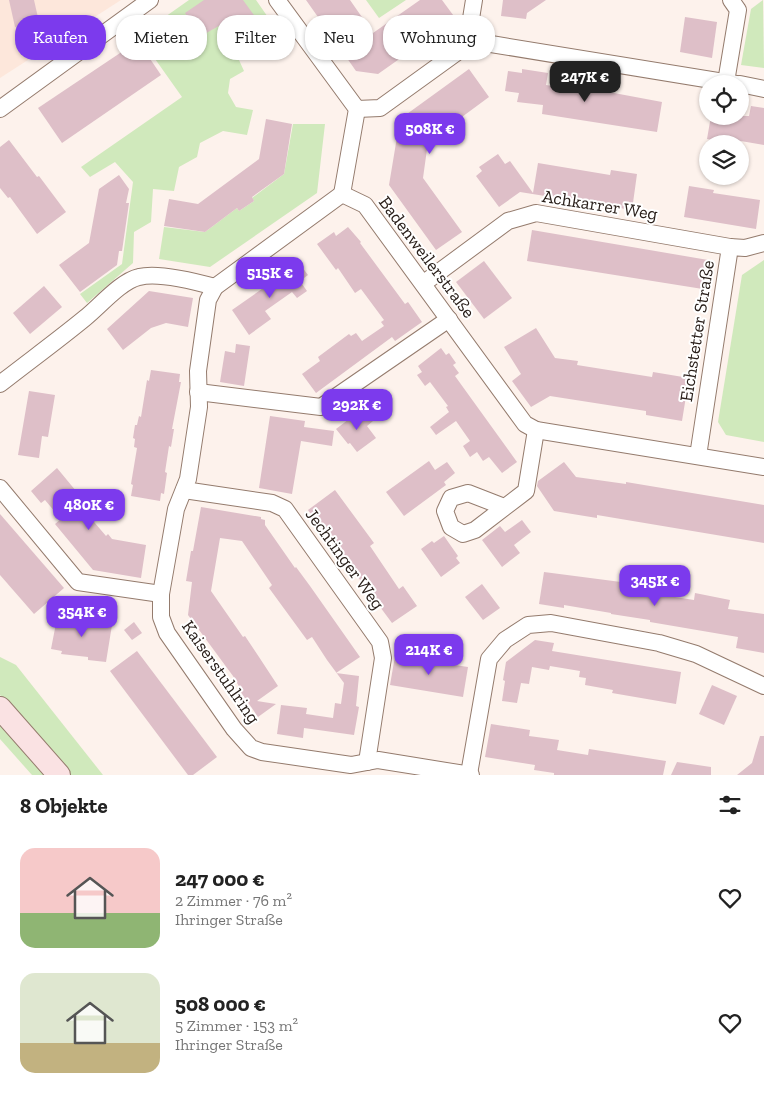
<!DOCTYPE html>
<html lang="de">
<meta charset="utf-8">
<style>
body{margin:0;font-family:"Zilla Slab",serif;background:#f2f2f2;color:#222;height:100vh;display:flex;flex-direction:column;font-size:19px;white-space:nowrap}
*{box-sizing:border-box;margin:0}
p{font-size:16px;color:#767676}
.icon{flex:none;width:28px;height:28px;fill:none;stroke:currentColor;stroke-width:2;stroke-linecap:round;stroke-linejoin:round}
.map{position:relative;height:775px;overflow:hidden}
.details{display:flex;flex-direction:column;background:#fff;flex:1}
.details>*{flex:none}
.banner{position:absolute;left:15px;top:15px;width:500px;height:45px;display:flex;gap:10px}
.buttons{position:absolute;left:699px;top:75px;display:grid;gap:10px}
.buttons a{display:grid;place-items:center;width:50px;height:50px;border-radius:50%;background:#fff;box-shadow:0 1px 4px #0004;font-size:25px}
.price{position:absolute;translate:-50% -42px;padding:0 11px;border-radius:10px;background:#7c3aed;color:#fff;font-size:16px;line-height:32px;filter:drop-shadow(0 1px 2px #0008)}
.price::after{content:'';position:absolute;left:50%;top:30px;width:15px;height:11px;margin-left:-8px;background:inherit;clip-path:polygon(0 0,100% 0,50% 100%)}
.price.active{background:#222;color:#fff}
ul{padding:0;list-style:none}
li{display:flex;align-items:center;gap:15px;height:125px;padding:0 20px}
li span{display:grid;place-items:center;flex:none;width:140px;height:100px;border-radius:15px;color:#555}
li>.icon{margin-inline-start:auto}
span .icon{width:60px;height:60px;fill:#fffc;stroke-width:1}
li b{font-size:21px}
h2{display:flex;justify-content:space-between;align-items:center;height:60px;padding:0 20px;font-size:21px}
.pill{padding:0 18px;border-radius:20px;background:#fff;box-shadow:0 1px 4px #0004;font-size:18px;line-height:45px}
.pill.active{background:#7c3aed;color:#fff}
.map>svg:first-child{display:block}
.built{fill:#fde7db}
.green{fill:#d0e9bc}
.building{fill:#debfc8}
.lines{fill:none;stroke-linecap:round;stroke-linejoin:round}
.minor-casing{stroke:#947b6d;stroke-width:18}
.secondary-casing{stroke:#947b6d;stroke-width:24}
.minor{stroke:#fff;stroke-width:16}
.secondary{stroke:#fae2e3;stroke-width:22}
.labels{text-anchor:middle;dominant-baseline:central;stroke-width:4;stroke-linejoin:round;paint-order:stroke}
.street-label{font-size:18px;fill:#2a201b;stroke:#fff}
</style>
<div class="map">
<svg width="764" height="775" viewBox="0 0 764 775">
<rect width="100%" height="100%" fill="#fdf2ec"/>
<path class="built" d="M0,0H121L0,78Z"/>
<g class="green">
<path d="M189,0H256L279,33L239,60L244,71L230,79L228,93L236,107L253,110L247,135L223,131L200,143L197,157L179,167L174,191L153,189L151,222L134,232L133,263L87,303L80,294L122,264L133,182L115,162L90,177L81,167L182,97L148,49L153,45L145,31Z"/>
<path d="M366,0H406L379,18Z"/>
<path d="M763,0L764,68L741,65L751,9Z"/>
<path d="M293,124H325L317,193L210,267L159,259L164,227L205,232L237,208L239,211L254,201L252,198L284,174Z"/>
<path d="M764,260V442L726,435L718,422L742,275Z"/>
<path d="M0,657L16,665L103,775H70L0,695Z"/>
<path d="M0,721L46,775H32L0,739Z"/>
</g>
<g class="building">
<path d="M9,0H34L39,22L15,27Z"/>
<path d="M204,0H243L256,18L233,34L224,23L201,36L185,13Z"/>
<path d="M306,0H350L373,33L420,0H442L456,19L378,74L356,71Z"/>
<path d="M503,0H546L527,13L526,19L501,16Z"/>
<path d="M685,17L717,22L712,58L680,52Z"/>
<path d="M138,41L161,75L62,143L38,108Z"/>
<path d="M469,69L489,97L428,142L423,178L462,232L436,250L389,185L400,119Z"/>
<path d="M522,69L548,73L546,85L597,93L598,90L662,102L657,132L542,114L543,105L517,102L519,93L505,91L508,71L522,73Z"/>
<path d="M751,106L764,108V145L735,140L734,144L707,139L711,116H749Z"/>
<path d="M266,119L292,124L284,174L252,197L254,201L239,211L237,208L205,232L164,226L169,199L198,204L259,159Z"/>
<path d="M9,140L37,177L39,176L66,212L37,234L10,197L8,198L0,188V147Z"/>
<path d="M498,154L505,164L510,161L533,193L538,163L610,175L611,170L637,174L632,210L520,192L499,207L476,176L482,171L479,167Z"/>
<path d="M119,175L129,189L126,203H129L122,251H119L117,265L80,292L59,265L89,243L99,189Z"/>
<path d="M689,186L714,190L713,193L760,200L756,229L684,217Z"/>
<path d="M348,227L361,242L360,243L405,304L408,302L422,322L395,341L392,337L316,393L302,374L320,361L318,357L349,334L351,336L356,333L362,341L384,326L381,322L384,320L361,289L355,293L338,268L336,270L317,244L334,232L336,236Z"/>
<path d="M532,230L714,261L709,290L527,261Z"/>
<path d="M484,261L512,298L484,319L456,282Z"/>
<path d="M299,263L308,275L300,281L307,291L297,298L292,292L265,311L271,319L249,335L232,310Z"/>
<path d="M44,286L62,307L30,334L13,313Z"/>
<path d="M149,291L193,298L188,327L166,323L151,328L123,350L107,329Z"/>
<path d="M536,328L555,358L578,361L577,365L652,377L653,372L689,378L682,421L646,415V411L550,396L531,407L512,381L521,374L504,347Z"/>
<path d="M236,344L250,346L244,386L220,382L225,351L235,353Z"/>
<path d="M441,348L446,355L449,353L456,363L453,365L459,373L455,376L517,462L502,473L489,457L483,461L477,452L470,457L463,446L470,441L456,421L436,435L430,427L449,412L446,407L448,406L430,382L425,386L417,375L422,372L418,366Z"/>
<path d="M151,370L180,374L179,382H181L172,429H174L171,447L169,446L165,472L167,473L164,494L161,493L160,501L131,496L133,485L131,484L137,448L134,447L135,439L133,438L135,425H137L139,416L141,417L147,380L149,381Z"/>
<path d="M29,391L55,395L48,437L42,436L39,458L18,455Z"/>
<path d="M365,411L373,421L367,426L376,438L357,452L350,443L348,444L336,429L357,413L359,415Z"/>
<path d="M270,416L305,421L304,427L334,431L332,446L301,441L292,494L259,488Z"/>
<path d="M429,461L435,470L447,462L455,473L444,482L446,485L404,516L386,492Z"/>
<path d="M564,462L576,477L626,484V482L764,505V543L597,515V518L554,511L537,486L538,481Z"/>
<path d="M57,468L76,491L71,495L106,536L108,534L112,539L146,545L141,578L93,570L55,524L61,519L45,500L41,503L31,491Z"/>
<path d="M335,490L374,543L370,546L399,589L403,586L417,606L392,623L308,510Z"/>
<path d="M201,507L261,517V519L265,520V525L295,568L296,567L310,586L360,657L336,673L359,676L356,706L359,707L354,735L304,728L303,738L277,734L281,705L307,708L306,714L333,718L335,703L341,704L344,683L327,660L312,637L307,640L269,588L272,585L242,541L220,538L211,591L243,637L245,636L259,657L278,686L257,701L276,704L258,717L238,688H240L233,676L188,615L192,582L186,581L191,551H193Z"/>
<path d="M0,514L64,588L34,614L0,575Z"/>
<path d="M522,520L531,532L514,545L520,553L502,567L482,540L500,526L505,532Z"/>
<path d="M444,536L458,556L456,558L460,563L441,577L421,549L432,541L434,543Z"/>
<path d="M544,572L644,585L643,592L694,600L695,593L730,600L728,609L764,614V653L736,648L738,637L650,622V620L611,614V613L564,605V608L539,604Z"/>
<path d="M482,584L500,608L483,620L465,597Z"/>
<path d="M58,613L78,617L77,620L112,625L106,662L88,660V657L61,654L62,651L51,649Z"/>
<path d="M134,622L142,633L132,640L124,630Z"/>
<path d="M535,640L554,643L552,651L681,672L676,704L612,693L613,690L585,685L586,678L579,677L580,671L550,666L549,670L532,667L529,684L521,683L517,703L502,701L505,681L503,680L506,662Z"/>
<path d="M137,651L217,757L193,775H188L110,671Z"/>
<path d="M395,656L468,667L463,697L390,685Z"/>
<path d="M712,685L737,696L724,725L699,714Z"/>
<path d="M491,724L530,730L529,736L559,740L557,750L588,755L589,749L666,761L663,775H554V773L534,770L535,765L485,757Z"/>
<path d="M760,736H764V775H737L752,763Z"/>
<path d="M677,762L711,767V775H671Z"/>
</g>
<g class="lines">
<g class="minor-casing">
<g id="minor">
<path d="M277,0L357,109L342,194"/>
<path d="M473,44L469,31L474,0"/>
<path d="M726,82L738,10L731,0"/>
<path d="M740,84L764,89"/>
<path d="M0,109L150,0"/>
<path d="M357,109L380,108L463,48L473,44L485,43L736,84"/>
<path d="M342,194L215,287L208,300L198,371L199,407L188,479L176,509L161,594V617L167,633L234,729L251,748L262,752L351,765L378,760L471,775"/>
<path d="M342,194L365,205L525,424L536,430L764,467"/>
<path d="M424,283L508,221L536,213L730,247"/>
<path d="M0,384C28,362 57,341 85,318C100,306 121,281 139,277C158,272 197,282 215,287"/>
<path d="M198,392L321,407L449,319"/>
<path d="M698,456L730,247L745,248L764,243"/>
<path d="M0,488L78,582L161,594"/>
<path d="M184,490L272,503L285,509L380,642L383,658L367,762"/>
<path d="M504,507L468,493L451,498L445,511L451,527L463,534L475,530L526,491L536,430"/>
<path d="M469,774L489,659L505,640L528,625L551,623L659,643L696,654L764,686"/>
</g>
</g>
<g class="secondary-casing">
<path id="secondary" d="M0,708L59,775"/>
</g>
<use href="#minor" class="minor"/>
<use href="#secondary" class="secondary"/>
</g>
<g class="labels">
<g class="street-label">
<text transform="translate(600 205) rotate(9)">Achkarrer Weg</text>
<text transform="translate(427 257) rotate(53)">Badenweilerstraße</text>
<text transform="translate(697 331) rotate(-81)">Eichstetter Straße</text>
<text transform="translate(345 559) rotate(54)">Jechtinger Weg</text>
<text transform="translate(221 672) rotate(55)">Kaiserstuhlring</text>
</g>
</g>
</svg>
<div class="buttons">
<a><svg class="icon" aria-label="locate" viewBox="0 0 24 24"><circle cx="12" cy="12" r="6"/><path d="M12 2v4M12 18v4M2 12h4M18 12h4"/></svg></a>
<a><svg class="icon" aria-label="layers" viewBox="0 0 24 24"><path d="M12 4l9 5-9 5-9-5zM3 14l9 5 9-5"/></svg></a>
</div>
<b class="price active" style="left:585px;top:103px">247K €</b>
<b class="price" style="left:430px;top:155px">508K €</b>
<b class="price" style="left:270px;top:299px">515K €</b>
<b class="price" style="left:357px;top:431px">292K €</b>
<b class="price" style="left:89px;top:531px">480K €</b>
<b class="price" style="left:655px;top:607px">345K €</b>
<b class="price" style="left:82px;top:638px">354K €</b>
<b class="price" style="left:429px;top:676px">214K €</b>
<div class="banner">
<a class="pill active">Kaufen</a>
<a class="pill">Mieten</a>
<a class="pill">Filter</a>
<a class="pill">Neu</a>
<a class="pill">Wohnung</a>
</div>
</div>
<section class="details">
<h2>8 Objekte<svg class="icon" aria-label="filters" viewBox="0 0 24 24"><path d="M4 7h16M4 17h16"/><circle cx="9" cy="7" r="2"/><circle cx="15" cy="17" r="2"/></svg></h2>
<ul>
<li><span style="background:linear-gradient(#f6c9c9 65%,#8fb573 0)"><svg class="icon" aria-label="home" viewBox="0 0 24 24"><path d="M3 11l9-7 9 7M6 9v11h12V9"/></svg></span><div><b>247 000 €</b><p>2 Zimmer · 76 m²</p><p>Ihringer Straße</p></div><svg class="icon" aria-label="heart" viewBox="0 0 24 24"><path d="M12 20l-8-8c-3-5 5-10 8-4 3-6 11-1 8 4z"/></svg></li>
<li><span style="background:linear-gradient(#dfe7d0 70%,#c2b280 0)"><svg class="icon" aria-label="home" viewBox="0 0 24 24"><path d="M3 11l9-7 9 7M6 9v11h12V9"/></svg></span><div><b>508 000 €</b><p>5 Zimmer · 153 m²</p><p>Ihringer Straße</p></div><svg class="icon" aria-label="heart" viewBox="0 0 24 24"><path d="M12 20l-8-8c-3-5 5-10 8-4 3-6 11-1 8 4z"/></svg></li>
</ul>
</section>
